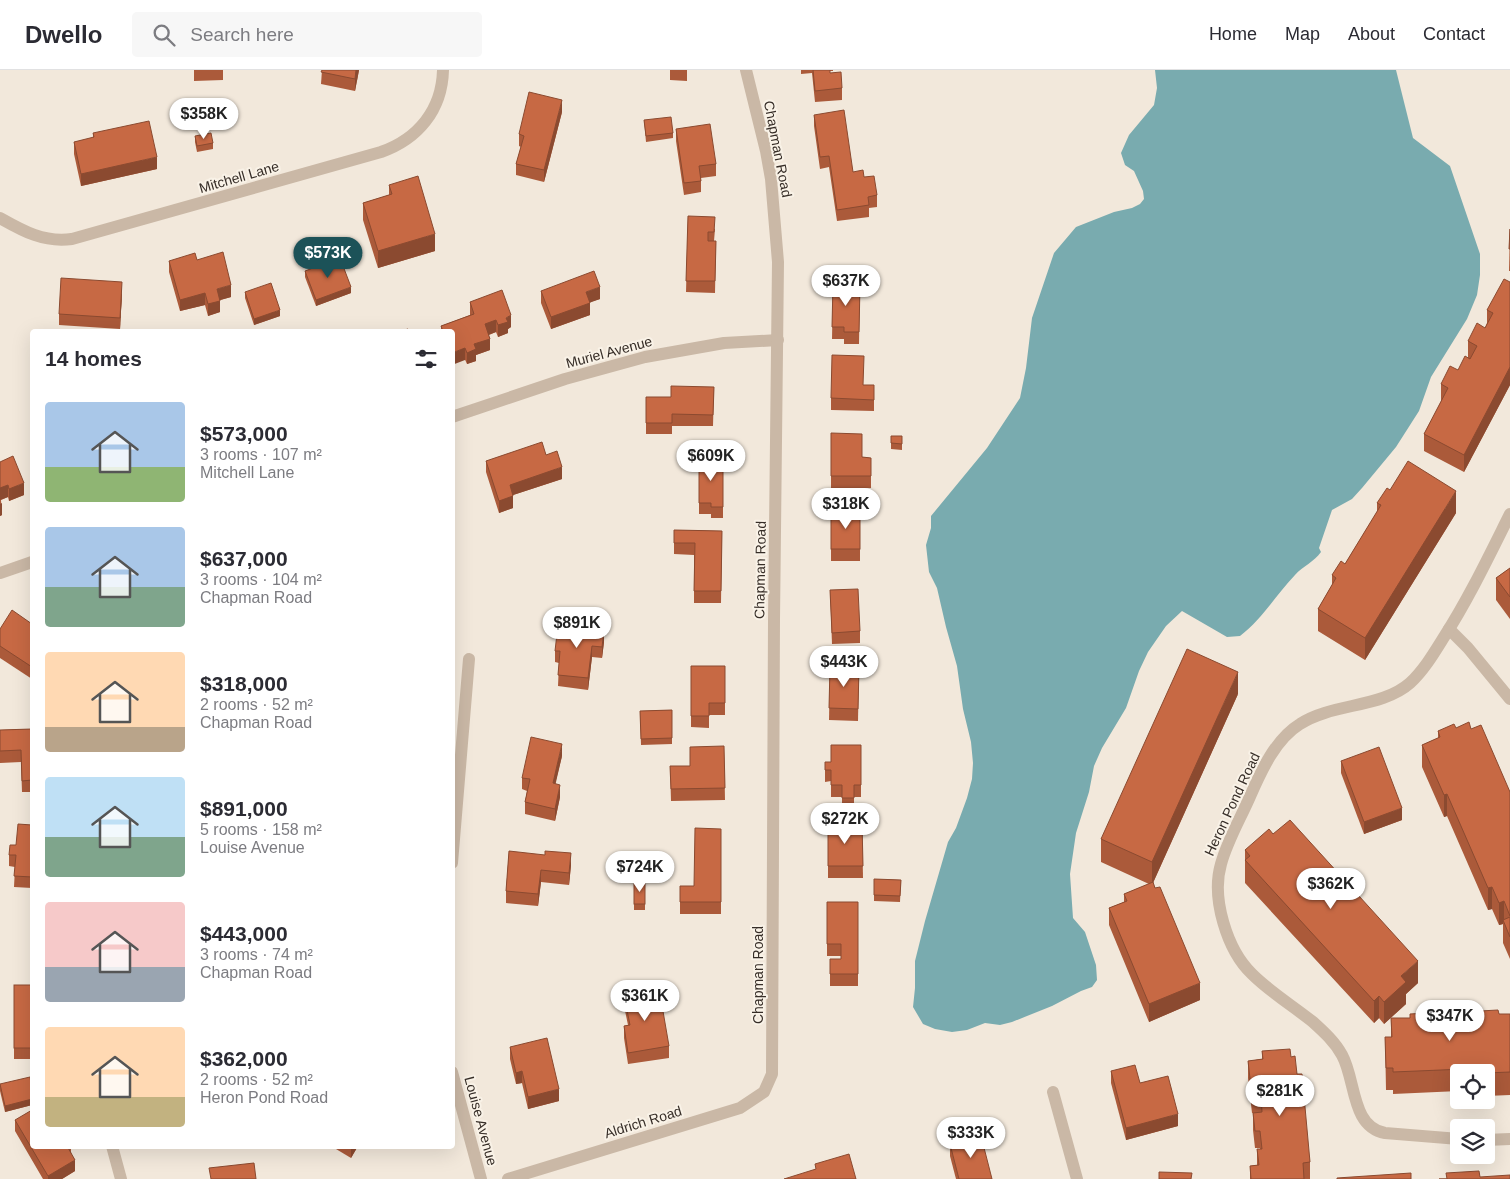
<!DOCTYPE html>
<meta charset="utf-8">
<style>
body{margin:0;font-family:Arial,sans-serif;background:#f7f7f7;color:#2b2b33;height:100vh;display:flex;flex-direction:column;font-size:19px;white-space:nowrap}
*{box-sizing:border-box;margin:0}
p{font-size:16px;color:#7c7c81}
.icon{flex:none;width:28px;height:28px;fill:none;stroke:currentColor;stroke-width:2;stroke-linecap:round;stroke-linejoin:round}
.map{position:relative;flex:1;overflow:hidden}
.panel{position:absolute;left:30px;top:259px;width:425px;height:820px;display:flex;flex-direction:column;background:#fff;border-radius:5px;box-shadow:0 5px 20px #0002}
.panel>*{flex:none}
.tools{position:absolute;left:1450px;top:994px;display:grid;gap:10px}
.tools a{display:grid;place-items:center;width:45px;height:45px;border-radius:5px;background:#fff;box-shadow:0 5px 20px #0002;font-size:25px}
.price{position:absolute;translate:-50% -42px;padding:0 11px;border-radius:18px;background:#fff;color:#222;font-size:16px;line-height:32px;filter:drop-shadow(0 1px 2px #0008)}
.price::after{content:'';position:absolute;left:50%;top:30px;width:15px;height:11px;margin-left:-8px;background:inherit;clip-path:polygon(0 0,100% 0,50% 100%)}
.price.on{background:#1c5258;color:#fff}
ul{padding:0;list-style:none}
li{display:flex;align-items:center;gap:15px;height:125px;padding:0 15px}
li span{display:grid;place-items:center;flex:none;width:140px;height:100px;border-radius:5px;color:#555}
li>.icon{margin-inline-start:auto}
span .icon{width:60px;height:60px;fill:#fffc;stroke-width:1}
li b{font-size:21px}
h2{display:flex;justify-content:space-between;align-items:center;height:60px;padding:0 15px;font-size:21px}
header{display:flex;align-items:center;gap:30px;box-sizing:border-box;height:70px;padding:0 25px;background:#fff;border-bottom:1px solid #e1e1e2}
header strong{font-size:24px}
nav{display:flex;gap:28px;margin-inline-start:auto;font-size:18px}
.search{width:350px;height:45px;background:#f7f7f7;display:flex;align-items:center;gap:12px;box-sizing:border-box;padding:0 18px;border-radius:5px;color:#7c7c81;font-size:19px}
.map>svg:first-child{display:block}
.water{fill:#79abaf}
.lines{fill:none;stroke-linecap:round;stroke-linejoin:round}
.minor{stroke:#cab8a6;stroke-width:12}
.wall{fill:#ab5a3a}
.shaded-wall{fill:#8b4a30}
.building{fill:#c76944;stroke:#8b4a30}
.labels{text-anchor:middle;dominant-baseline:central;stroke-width:4;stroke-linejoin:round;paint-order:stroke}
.street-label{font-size:14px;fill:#362d27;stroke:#f9f2e7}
</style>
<header>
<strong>Dwello</strong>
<div class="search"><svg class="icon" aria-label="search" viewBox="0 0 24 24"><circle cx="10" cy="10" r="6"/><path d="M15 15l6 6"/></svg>Search here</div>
<nav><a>Home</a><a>Map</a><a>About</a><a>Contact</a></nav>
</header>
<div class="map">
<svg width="1510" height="1109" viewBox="0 0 1510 1109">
<rect width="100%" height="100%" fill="#f2e8db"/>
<path class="water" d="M1155,0H1396L1413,68L1450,96L1480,184V205L1477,225L1467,249L1431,307L1419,341L1396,377L1362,418L1352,429L1332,440L1319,478L1321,482C1314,492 1303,496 1295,505C1276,525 1262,549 1240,566L1227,567L1182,541L1166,556L1148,582L1139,601L1126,638L1102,678L1094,696L1089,722L1076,763L1070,804L1073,848L1085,862L1096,895L1097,910L1092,917L1081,921L1052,936L1012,952L1000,955L985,953L967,960L952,962L935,959L923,954L913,937L915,918V891L925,851L948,772L956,758L967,728L972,709L973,693L971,672L963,639L957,596L946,557L937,518L929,502L926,475L931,458V446L987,378L1020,328L1026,298L1032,248L1054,183L1076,157L1114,142L1132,138L1140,134L1144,129L1143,121L1134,101L1125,95L1121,83L1129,65L1154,35L1157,18Z"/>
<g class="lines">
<g class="minor">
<path d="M0,148C23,161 44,173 72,169L381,82C418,69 442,40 443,0"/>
<path d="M452,347L565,309L645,287L724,273L778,270"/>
<path d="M0,503L32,492"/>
<path d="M1449,559L1468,578L1510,629"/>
<path d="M452,793L469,589"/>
<path d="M452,1002L481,1109"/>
<path d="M1053,1022L1077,1109"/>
<path d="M1459,1069L1385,1063C1351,1057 1356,1010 1342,985C1335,972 1324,962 1313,952C1293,936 1270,922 1252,904C1227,880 1211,828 1221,794C1227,772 1239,751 1248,731C1260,704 1274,670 1300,654C1332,633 1382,638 1410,613C1424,600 1434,583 1444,567C1469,528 1489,486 1510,444"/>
<path d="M1486,1070L1510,1069"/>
<path d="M112,1076L121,1109"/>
<path d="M508,1109L740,1038L764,1022L772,1004L774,550L778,192L771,109L766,81L746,0"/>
</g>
</g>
<g class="wall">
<path d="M194,0H223V10L194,11Z"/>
<path d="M322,0H359L355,21L321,14Z"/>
<path d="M670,0H687V11L670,10Z"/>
<path d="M801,0H833V1H830V3L842,18V30L815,32L812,3L801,4Z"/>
<path d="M562,42L544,112L516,105V94L521,77L519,76V64Z"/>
<path d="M814,45L853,102L864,107L877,125V137L869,138V147L837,151L829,97L820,99L814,56Z"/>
<path d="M644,50L673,63V68L646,72Z"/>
<path d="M676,59L716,94V106L701,108V122L684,125L676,71Z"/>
<path d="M93,63L157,99L81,116L74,84V72L93,68Z"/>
<path d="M195,66L213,73V79L197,82L195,72Z"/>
<path d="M389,115L435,181L378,198L363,150V133L389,125Z"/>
<path d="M688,146L715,159L714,171H716L715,223L686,222Z"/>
<path d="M1510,159V201H1509Z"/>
<path d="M169,191L231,227L220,230V242L208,246L205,235L180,241L169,202Z"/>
<path d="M305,201L351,223L316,236L305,207Z"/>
<path d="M1510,212V315L1464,402L1424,381V364L1441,332V314L1458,300L1468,288V271L1485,258L1487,253V240Z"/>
<path d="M833,214L860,215L859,274H844V269H832Z"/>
<path d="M541,221L600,229L590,232V245L551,259L541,233Z"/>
<path d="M245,222L280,246L254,255L245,228Z"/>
<path d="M122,224L120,259L59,255V244Z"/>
<path d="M470,232L511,257L508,259V263L498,267L496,262L489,265L490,280L476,285V291L467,294L452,261H441V256L470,245Z"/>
<path d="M863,315H874V341L831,340V328Z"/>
<path d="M714,317L713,356H672V364H646V327H671Z"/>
<path d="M831,363L862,387L871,388V418H831Z"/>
<path d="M891,366H902V380L891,379Z"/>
<path d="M699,384L708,394H723V448H711V444H699Z"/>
<path d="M546,385L562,409L513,425V438L499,443L486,402V391Z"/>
<path d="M0,392L24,425L9,431L8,427L1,430L2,445L0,446Z"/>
<path d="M1390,420L1456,443L1365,590L1318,561V539L1332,515V505L1345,494L1377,442V433Z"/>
<rect x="831" y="441" width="29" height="50"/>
<path d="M674,460L722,461L721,533H694V485L674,484Z"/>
<path d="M1510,498V549L1496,530V508Z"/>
<path d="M830,520L860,561V573L832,574Z"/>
<path d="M32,554V609L0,588V559Z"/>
<path d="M604,572L602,588L592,587L588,620L558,616L559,593L555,592V581Z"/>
<path d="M691,596H725V645H709V658L691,657Z"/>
<path d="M830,597H859L858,651L829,650Z"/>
<path d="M1238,624L1153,813L1200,930L1149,952L1109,855V838L1124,832V824L1149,814L1101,792V769Z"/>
<path d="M672,640V674L641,675L640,641Z"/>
<path d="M1456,658L1471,659L1510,722V889L1503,873V854L1499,855L1492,839L1488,840L1447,746L1444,747L1422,697V675L1438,668V661Z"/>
<path d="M32,659V722H22L21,692L0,693V660Z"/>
<path d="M861,675V727H854V740H842V727H831V711L825,712V692H831Z"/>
<path d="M724,676L725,730L671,731L670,696H690Z"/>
<path d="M562,686L555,714L560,727L555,751L525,744V732L527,721L522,719V708Z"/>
<path d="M1341,691L1402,750L1364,764L1341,703Z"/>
<path d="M828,753H862L863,808H828Z"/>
<path d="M32,755V818L14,817L15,797L9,796V785Z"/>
<path d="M721,759V844H680V816H694Z"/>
<path d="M1245,780L1418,913L1406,924V934L1384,954L1379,948L1374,953L1245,813Z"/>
<path d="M509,781L571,795L569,815L541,812L538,836L506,833V821Z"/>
<path d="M874,809L901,810L900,832L874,831Z"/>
<rect x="634" y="813" width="11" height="27"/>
<path d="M827,832H858V916H830V889H841V886H827Z"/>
<rect x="14" y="915" width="18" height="74"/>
<path d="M624,925L669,976V988L628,994L624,968V956L628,955L624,936Z"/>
<path d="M1445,942L1464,945L1510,944V1025L1486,1026V1002H1459V1021L1393,1024V1020H1386L1385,967H1391V948H1410Z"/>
<path d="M510,977L559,1031L528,1039L522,1013L516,1014L510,989Z"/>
<path d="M1262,981L1291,987L1297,1004L1310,1092V1109H1250V1096L1257,1095V1079H1260V1078H1255L1253,1060V1043H1252L1248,1008V991L1262,989Z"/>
<path d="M1111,1001L1140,1013L1178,1056L1126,1070L1111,1013Z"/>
<path d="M0,1014L32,1021V1035L5,1042L0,1021Z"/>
<path d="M15,1050L71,1076V1082L75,1101L62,1109H43L15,1061Z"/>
<path d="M950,1074L992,1109H956L950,1086Z"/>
<path d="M331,1076H358L351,1088Z"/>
</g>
<g class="shaded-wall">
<path d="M356,0H359L355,21V9Z"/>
<path d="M562,30V42L544,112V100Z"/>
<path d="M157,87V99L81,116V104Z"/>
<path d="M435,164V181L378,198V181Z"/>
<path d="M122,212V224L120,259V248Z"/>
<path d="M231,215V227L217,231V219Z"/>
<path d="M351,217V223L316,236V230Z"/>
<path d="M600,217V229L586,234V222Z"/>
<path d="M205,223V235L180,241V230Z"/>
<path d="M220,231V242L208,246V234Z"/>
<path d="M590,233V245L551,259V247Z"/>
<path d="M280,240V246L254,255V249Z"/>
<path d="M511,245V257L508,259V263L498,267V255L506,248Z"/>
<path d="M496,250V262L485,266V254Z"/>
<path d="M490,269V280L476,285V291L467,294V283L474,274Z"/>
<path d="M465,278V290L452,295V283Z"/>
<path d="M1510,297V315L1464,402V385Z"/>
<path d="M562,397V409L510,426V415Z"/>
<path d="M24,413V425L9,431V419Z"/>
<path d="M8,415V427L0,430V418Z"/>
<path d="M1456,421V443L1365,590V568Z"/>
<path d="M513,426V438L499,443V431Z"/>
<path d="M2,433V445L0,446V434Z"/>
<path d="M604,560V572L602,588V577Z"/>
<path d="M592,576V587L588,620V608Z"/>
<path d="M1238,602V624L1152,815V792Z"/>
<path d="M562,674V686L553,725V713Z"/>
<path d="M560,715V727L555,751V739Z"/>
<path d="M1447,724V746L1444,747V725Z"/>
<path d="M1402,738V750L1364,764V752Z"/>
<path d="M571,783V795L569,815V803Z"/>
<path d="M541,800V812L538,836V824Z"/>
<path d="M1492,817V839L1488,840V818Z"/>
<path d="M1504,831V852L1503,850V854L1499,855V833Z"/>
<path d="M1418,891V913L1406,924V934L1384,954V932L1401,906Z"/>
<path d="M1200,913V930L1149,952V934Z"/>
<path d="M1379,926V948L1374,953V931Z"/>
<path d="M522,1001V1013L516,1014V1003Z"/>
<path d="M559,1019V1031L528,1039V1027Z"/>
<path d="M32,1029V1035L5,1042V1036Z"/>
<path d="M1178,1044V1056L1126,1070V1058Z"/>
<path d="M351,1076H358L351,1088Z"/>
<path d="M75,1090V1101L62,1109H48V1106Z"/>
</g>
<g class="building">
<path d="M322,0H356L355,9L321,2Z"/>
<path d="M813,0H830V3L841,2L842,18L815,21Z"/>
<path d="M529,22L562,30L544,100L516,94L524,66L519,64Z"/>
<path d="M844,40L853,102L863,100L864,107L874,106L877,125L868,127L869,135L837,140L829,86L820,87L814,45Z"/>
<path d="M671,47L673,63L646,66L644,50Z"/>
<path d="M149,51L157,87L81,104L74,72L94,67L93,63Z"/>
<path d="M710,54L716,94L699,96L701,111L684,113L676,59Z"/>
<path d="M211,63L213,73L197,76L195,66Z"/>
<path d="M418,106L435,164L378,181L363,133L392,124L389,115Z"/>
<path d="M688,146L715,147L714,162H708V171H716L715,211H686Z"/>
<path d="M1510,159V179H1509Z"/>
<path d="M223,182L231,215L217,219L220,231L208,234L205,223L180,230L169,191L195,183L197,190Z"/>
<path d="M340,188L351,217L316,230L305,201Z"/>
<path d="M594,201L600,217L586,222L590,233L551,247L541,221Z"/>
<path d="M61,208L122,212L120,248L59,244Z"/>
<path d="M1504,209L1510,212V297L1464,385L1424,364L1448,318L1441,314L1450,296L1458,300L1465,286L1470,289L1477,276L1468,271L1477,253L1485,258L1493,243L1487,240Z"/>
<path d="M271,213L280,240L254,249L245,222Z"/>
<path d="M833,214L860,215L859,262H844V257H832Z"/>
<path d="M502,220L511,245L506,248L508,252L498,255L496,250L485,254L490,269L474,274L476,279L467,283L465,278L452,283V261H443L441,256L474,244L470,232Z"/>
<path d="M408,259L409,261H401Z"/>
<path d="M832,285L864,286L863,315H874V330L831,328Z"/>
<path d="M671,316L714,317L713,345L672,344V353H646V327H671Z"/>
<path d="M831,363L862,364V387L871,388V406H831Z"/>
<path d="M891,366H902V374L891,373Z"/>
<path d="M542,372L546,385L557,381L562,397L510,415L513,426L499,431L486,391Z"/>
<path d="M699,384H708V394H723V437H711V433H699Z"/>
<path d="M13,386L24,413L9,419L8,415L0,418V392Z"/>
<path d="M1408,391L1456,421L1365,568L1318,539L1336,508L1332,505L1341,491L1345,494L1381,435L1377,433L1387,418L1390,420Z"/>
<rect x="831" y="441" width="29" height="38"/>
<path d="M674,460L722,461L721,521H694L695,473H674Z"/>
<path d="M1510,498V527L1496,508Z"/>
<path d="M858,519L860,561L832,563L830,520Z"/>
<path d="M12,540L32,554V597L0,576V559Z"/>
<path d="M558,555L604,560L602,577L592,576L588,608L558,605L560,581H555Z"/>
<path d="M1187,579L1238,602L1152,792L1101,769Z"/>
<path d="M691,596H725V633H709V646H691Z"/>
<path d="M830,597H859L858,639L829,638Z"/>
<path d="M672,640V668L641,669L640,641Z"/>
<path d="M1469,652L1471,659L1481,655L1510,722V846L1504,831L1499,833L1492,817L1488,818L1447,724L1444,725L1422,675L1440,667L1438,661L1454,654L1456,658Z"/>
<path d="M32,659V710L22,711L21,680L0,681V660Z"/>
<path d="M531,667L562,674L553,713L560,715L555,739L525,732L530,709L522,708Z"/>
<path d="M831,675H861V715H854V728H842V715H831V700H825V692H831Z"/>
<path d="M724,676L725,718L671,719L670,696H690V677Z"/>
<path d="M1379,677L1402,738L1364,752L1341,691Z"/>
<path d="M1290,750L1418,891L1401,906L1406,912L1384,932L1379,926L1374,931L1245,790L1250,786L1245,780L1269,759L1273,764Z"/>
<path d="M828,753H862L863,796H828Z"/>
<path d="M18,754L32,755V807L14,806L16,785H9L10,775H16Z"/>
<path d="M695,758L721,759V832H680V816H694Z"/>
<path d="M509,781L545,785V781L571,783L569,803L541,800L538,824L506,821Z"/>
<path d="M874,809L901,810L900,826L874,825Z"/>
<path d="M1153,812L1155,818L1160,817L1200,913L1149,934L1109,838L1127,831L1124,824Z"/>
<rect x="634" y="813" width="11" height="21"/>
<path d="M827,832H858V904H830V889H841V874H827Z"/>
<path d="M1510,847V867L1503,850Z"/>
<rect x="14" y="915" width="18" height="63"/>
<path d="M659,918L669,976L628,983L624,956L630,955L624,925Z"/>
<path d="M1426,938H1445V942L1464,941V945H1480V941L1498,940L1499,944H1510V1002L1486,1003V1002H1465V999L1393,1002V998H1386L1385,967H1392L1391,948H1410V944L1426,943Z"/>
<path d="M547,968L559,1019L528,1027L522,1001L516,1003L510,977Z"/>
<path d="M1290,979L1291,987L1295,986L1297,1004H1302L1310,1092L1303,1093L1304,1109H1251L1250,1096L1259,1095L1257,1079H1262L1260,1061H1255L1253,1043L1262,1042L1261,1025L1252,1026L1248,991L1263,989L1262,981Z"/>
<path d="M1135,995L1140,1013L1168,1006L1178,1044L1126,1058L1111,1001Z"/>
<path d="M30,1007L32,1021V1029L5,1036L0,1014Z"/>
<path d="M32,1040V1076H67L75,1090L48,1106L15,1050Z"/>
<path d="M981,1066L992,1109H959L950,1074Z"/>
<path d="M849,1084L856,1109H784L816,1099L815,1094Z"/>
<path d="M254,1093L256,1109H211L209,1098Z"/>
<path d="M1479,1101L1480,1107L1510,1105V1109H1439H1447L1446,1103Z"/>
<path d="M1159,1102L1192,1103L1191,1109H1159Z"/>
<path d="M1411,1103V1109H1337V1108Z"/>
</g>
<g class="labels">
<g class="street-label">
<text transform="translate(778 79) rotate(79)">Chapman Road</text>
<text transform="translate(239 107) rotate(-16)">Mitchell Lane</text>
<text transform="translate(609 282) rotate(-15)">Muriel Avenue</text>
<text transform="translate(760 500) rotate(-89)">Chapman Road</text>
<text transform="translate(1232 734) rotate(-65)">Heron Pond Road</text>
<text transform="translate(758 905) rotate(-90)">Chapman Road</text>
<text transform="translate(481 1051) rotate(75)">Louise Avenue</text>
<text transform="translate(643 1052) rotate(-17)">Aldrich Road</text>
</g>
</g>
</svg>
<div class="tools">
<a><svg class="icon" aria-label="locate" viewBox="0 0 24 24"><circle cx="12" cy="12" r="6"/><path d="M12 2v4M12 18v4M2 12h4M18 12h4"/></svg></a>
<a><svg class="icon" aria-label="layers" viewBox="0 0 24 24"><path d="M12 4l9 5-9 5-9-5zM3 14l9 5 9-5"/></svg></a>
</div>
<b class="price" style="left:204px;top:70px">$358K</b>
<b class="price on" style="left:328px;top:209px">$573K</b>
<b class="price" style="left:846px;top:237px">$637K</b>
<b class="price" style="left:711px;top:412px">$609K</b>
<b class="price" style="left:846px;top:460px">$318K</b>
<b class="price" style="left:577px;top:579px">$891K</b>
<b class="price" style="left:844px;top:618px">$443K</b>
<b class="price" style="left:845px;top:775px">$272K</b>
<b class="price" style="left:640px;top:823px">$724K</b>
<b class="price" style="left:1331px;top:840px">$362K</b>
<b class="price" style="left:645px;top:952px">$361K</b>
<b class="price" style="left:1450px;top:972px">$347K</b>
<b class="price" style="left:1280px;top:1047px">$281K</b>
<b class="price" style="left:971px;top:1089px">$333K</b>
<section class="panel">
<h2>14 homes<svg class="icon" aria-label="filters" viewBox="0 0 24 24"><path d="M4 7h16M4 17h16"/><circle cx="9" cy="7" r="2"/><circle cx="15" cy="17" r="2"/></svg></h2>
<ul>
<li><span style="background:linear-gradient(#a9c7e8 65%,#8fb573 0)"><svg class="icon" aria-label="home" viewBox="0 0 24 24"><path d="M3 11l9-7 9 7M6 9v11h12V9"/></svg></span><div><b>$573,000</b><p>3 rooms · 107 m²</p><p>Mitchell Lane</p></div></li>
<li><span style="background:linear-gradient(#a9c7e8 60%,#7fa58c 0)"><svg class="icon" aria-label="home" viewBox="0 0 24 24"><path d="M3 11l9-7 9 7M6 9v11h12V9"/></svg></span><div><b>$637,000</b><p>3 rooms · 104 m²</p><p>Chapman Road</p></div></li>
<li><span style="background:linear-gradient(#ffd9b3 75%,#b9a48a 0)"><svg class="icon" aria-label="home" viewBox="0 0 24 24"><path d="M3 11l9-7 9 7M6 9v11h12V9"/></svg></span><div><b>$318,000</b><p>2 rooms · 52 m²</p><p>Chapman Road</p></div></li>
<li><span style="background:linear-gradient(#bfe0f5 60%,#7fa58c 0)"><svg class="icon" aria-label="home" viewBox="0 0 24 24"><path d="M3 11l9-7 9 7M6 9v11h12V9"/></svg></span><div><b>$891,000</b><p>5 rooms · 158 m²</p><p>Louise Avenue</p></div></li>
<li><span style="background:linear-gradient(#f6c9c9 65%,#9aa5b1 0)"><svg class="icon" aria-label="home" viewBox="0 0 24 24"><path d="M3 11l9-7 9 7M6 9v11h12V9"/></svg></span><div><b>$443,000</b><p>3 rooms · 74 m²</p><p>Chapman Road</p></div></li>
<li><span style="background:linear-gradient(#ffd9b3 70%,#c2b280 0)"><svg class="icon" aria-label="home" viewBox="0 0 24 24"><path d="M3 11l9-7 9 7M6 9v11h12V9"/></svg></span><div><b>$362,000</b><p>2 rooms · 52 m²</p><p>Heron Pond Road</p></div></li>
</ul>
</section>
</div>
